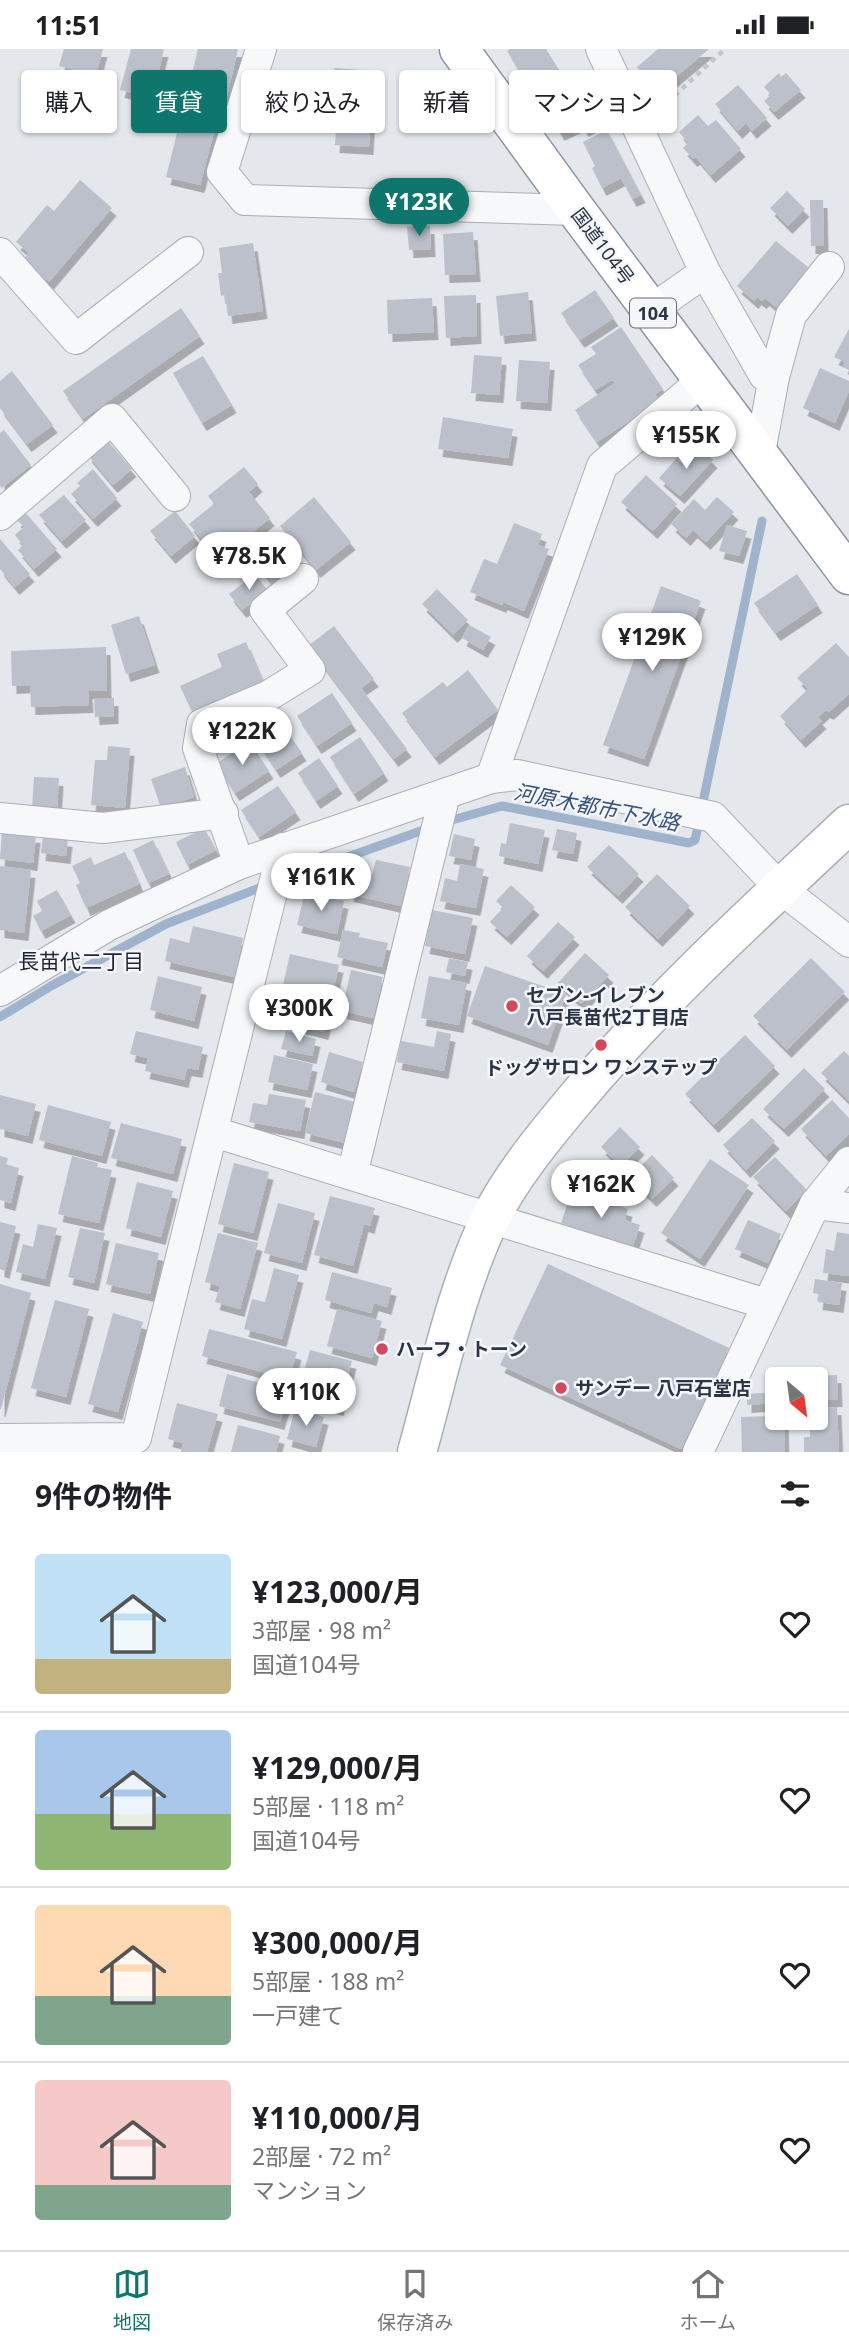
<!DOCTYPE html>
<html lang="ja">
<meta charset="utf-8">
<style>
body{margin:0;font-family:"Noto Sans","Noto Sans JP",sans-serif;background:#f6f6f6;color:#202124;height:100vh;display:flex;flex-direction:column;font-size:26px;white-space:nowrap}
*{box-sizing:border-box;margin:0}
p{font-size:23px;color:#757577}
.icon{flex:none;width:38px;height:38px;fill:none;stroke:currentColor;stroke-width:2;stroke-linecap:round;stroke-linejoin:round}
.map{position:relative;height:1403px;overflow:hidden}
.side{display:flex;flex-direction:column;background:#fff;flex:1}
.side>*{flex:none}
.top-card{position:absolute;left:21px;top:21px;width:808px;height:63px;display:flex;gap:14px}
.needle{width:46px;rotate:151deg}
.tools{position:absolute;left:765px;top:1318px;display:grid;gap:14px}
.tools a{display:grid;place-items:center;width:63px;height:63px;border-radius:7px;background:#fff;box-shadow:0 2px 5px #0004;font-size:35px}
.price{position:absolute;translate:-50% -60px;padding:0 16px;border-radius:24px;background:#fff;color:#222;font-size:23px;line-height:46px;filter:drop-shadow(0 2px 4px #0008)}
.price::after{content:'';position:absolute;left:50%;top:42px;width:21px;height:16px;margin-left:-10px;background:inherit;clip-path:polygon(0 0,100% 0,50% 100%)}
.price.active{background:#0f766e;color:#fff}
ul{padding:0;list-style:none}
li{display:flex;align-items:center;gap:21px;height:175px;padding:0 35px}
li+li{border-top:2px solid #e0e0e0}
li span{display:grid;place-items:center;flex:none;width:196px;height:140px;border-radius:7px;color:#555}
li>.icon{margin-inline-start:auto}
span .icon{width:84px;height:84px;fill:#fffc;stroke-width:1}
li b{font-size:30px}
h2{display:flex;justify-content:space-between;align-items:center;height:84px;padding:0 35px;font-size:30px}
.pill{padding:0 24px;border-radius:7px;background:#fff;box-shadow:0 2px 5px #0004;font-size:24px;line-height:63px}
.pill.active{background:#0f766e;color:#fff}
.status{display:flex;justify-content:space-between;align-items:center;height:49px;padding:0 35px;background:#fff;direction:ltr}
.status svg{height:19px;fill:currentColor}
.menu{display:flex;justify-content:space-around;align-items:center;height:98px;border-top:2px solid #e0e0e0;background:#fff;font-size:19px;color:#757577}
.menu a{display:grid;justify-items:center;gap:4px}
.menu .active{color:#0f766e}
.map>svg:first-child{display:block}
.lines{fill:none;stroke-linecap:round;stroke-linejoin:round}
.stream{stroke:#9fb4cc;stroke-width:9}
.building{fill:#bbc0ca;filter:url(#shadow)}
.street-casing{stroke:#a9aeb7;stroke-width:32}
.secondary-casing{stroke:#a9aeb7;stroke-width:41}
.highway-casing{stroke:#8b94a3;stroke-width:41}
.path{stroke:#c2c5cb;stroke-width:4.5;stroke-dasharray:5 5;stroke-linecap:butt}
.street{stroke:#f7f8fa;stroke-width:30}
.secondary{stroke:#fff;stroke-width:38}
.highway{stroke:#fff;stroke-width:38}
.poi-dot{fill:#d1495b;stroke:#f4f6f9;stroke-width:2.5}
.labels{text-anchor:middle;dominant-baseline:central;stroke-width:5;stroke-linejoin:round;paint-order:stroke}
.shield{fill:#f4f6f9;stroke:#676e7b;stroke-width:2}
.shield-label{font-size:18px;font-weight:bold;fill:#2b3445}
.street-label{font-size:19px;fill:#2b3445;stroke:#f4f6f9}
.poi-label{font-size:19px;font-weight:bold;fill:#2b3445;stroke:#f4f6f9;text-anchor:start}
.water-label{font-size:21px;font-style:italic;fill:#34527a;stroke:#f4f6f9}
.neighbourhood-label{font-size:21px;fill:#1d2536;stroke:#f4f6f9}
</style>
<div class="status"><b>11:51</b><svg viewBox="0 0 49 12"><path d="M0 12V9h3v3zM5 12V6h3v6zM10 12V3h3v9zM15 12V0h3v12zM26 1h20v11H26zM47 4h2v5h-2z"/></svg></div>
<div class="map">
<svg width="849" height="1403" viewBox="0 0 849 1403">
<defs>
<filter id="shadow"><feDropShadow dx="4.5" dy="8" stdDeviation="0" flood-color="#0004"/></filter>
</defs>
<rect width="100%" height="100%" fill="#e4e7ec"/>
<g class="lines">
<g class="stream">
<path d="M445,773L502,757L689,794L695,791L762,472"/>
<path d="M280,832L432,778"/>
<path d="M0,968L51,937L166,875L267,836"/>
</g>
</g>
<g class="building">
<path d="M64,0H103L96,26L59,17Z"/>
<path d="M131,0H164L152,49L120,41Z"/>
<path d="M198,0H238L226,51L188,41Z"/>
<path d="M510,0H546L559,21L552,26L558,35L536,49L507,2Z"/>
<path d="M658,0H709L658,43L637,18Z"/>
<path d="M334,19L377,22L376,36L352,34L351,40L333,39Z"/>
<path d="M779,24L781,28L786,24L801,41L774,63L764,52L771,46L764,38Z"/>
<path d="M738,36L767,69L752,82L746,74L738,82L715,55Z"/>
<path d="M576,43L582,53L587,50L599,72L584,80L581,74L560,84L546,59Z"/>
<path d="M352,44L372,45L369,98L335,96L338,52L351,53Z"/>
<path d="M182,64L217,72L200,136L166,128Z"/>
<path d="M698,66L708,77L716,71L741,100L711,126L696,108L693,110L683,99L688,94L679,83Z"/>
<path d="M607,81L641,146L632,150L621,129L602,139L592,119L595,117L583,93Z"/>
<path d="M80,131L112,159L49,233L23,210L29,204L16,193L47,156L54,162Z"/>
<path d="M787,142L805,160L788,177L770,159Z"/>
<path d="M810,151H823L824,197H811Z"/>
<path d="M430,177L431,200L409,201L407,178Z"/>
<path d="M473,183L476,225L445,226L443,185Z"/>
<path d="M776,192L809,219L776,258L765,249L762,252L757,248L754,252L737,237Z"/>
<path d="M253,194L263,262L228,267L225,246L221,247L218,224H222L219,199Z"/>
<path d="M595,241L614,269L580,291L561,264Z"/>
<path d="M528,243L532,284L500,287L496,247Z"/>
<path d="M476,246L477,287L446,289L444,247Z"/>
<path d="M432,249L434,283L388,285L387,251Z"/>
<path d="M181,259L200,287L83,370L63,342Z"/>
<path d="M621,278L663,340L655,345L660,352L597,393L575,361L615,334L612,331L595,341L578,316L596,305L591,298Z"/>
<path d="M849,280V320L843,317L845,313L834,308Z"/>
<path d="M474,306L502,308L499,346L471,344Z"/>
<path d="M203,307L232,356L202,374L173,324Z"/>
<path d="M519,311L550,313L547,354L516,352Z"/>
<path d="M820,319L849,332V342L835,374L803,359Z"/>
<path d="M12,322L53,376L27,395L0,359V332Z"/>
<path d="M443,368L513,380L508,409L438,400Z"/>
<path d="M4,381L31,416L2,439L0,437V384Z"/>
<path d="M105,389L132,420L113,436L87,405Z"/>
<path d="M698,397L713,411L680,447L659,429L677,409L682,414Z"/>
<path d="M244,418L258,435L249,443L270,469L219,511L189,475L214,455L208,447Z"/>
<path d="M93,420L117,449L93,470L71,445L80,437L77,434Z"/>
<path d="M646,426L677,455L653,482L621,453Z"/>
<path d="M64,446L86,471L62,492L39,466Z"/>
<path d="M314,448L351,493L316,521L280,477Z"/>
<path d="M717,448L734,463L706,493L693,481L686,489L671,475L694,450L705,461Z"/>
<path d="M175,462L195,487L171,507L150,482Z"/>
<path d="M25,463L57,500L34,520L18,501L23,496L15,486L24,478L16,470Z"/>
<path d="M514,474L542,485L538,496L549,500L524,562L503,553L502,556L470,543L484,510L497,515Z"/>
<path d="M727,476L747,482L739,507L719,502Z"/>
<path d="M261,488L290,525L274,537L246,500Z"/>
<path d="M0,490L30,525L15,538L0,520Z"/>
<path d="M255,525L268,542L242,561L229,545Z"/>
<path d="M797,525L818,556L776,584L754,554Z"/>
<path d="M661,537L701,552L644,710L603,696Z"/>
<path d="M437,540L468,571L453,586L422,555Z"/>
<path d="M139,567L155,616L126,625L111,576Z"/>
<path d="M469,576L491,588L483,601L462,589Z"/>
<path d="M334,577L374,630L361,639L407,700L394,710L308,597Z"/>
<path d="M246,593L263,633L192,663L180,637L222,618L217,605Z"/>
<path d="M836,594L849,608V645L829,663L826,661L818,668L822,672L801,691L780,667L808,640L797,629Z"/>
<path d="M106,598L107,642H88L89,656L31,658L30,636L12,637L11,602Z"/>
<path d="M468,621L498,661L435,708L402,664L443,633L447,638Z"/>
<path d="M332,644L352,674L317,697L297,667Z"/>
<path d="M114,649V667L95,668L94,650Z"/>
<path d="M276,666L302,704L276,721L251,683Z"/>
<path d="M360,688L384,724L354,745L330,708Z"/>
<path d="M249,692L269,722L235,744L216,715Z"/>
<path d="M108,697L130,699L125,759L91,756L95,711H107Z"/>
<path d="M319,709L338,737L316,752L298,724Z"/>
<path d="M185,718L194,748L161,759L151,730Z"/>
<path d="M34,728L59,729L57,761L32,759Z"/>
<path d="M278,737L296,763L259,788L241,761Z"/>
<path d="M510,774L545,781L538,815L499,807L501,794L506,795Z"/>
<path d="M204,779L216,801L187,816L176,793Z"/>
<path d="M557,780L577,784L573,805L552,801Z"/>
<path d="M2,783L36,786L33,814L0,810Z"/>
<path d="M454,785L475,790L471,811L449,807Z"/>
<path d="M43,787L68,790L66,807L41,804Z"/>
<path d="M153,791L169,825L148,834L133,801Z"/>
<path d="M609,796L639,825L618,847L587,818Z"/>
<path d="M125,803L139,835L86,859L76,836L80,834L72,817L91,808L94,816Z"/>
<path d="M376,811L410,818L401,857L349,845L354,822L372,826Z"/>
<path d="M460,815L484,820L476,859L440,852L445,829L457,832Z"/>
<path d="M0,817L31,821L24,884L0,881Z"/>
<path d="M657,825L690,857L658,890L625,858Z"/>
<path d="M324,827L342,831L340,842L321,838Z"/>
<path d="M511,836L535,858L507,888L490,873L503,859L496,852Z"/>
<path d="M57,841L71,866L41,882L33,867L42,862L37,852Z"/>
<path d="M305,843L344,852L337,885L297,876Z"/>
<path d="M432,861L473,869L465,905L425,897Z"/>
<path d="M558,873L575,888L543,922L527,907Z"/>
<path d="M193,877L243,889L234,928L165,912L170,889L189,894Z"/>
<path d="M343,881L360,884L359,888L388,894L382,918L337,908Z"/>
<path d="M585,904L609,926L581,955L558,934Z"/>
<path d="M290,905L339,916L324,983L300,977L303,964L278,959Z"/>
<path d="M449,909L468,913L465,927L446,923Z"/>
<path d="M811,909L845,943L787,1001L753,967Z"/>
<path d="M485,917L566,945L548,996L467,967Z"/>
<path d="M351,921L383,928L373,969L342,962Z"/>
<path d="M158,927L202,938L194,972L150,961Z"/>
<path d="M429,927L467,934L459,976L421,969Z"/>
<path d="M136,982L203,998L198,1021L187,1019L184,1031L145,1022L148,1009L130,1005Z"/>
<path d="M286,982L316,990L312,1007L281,1000Z"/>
<path d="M437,982L451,985L444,1022L397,1013L401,992L434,998Z"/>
<path d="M745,986L775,1017L714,1076L685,1045Z"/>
<path d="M844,1002L849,1007V1052L821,1024Z"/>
<path d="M329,1003L363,1013L354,1043L321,1033Z"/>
<path d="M274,1006L313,1015L307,1041L268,1033Z"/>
<path d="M804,1019L825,1040L784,1080L763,1060Z"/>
<path d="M315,1043L355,1053L345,1094L305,1084Z"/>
<path d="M269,1045L306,1051L300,1082L249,1073L253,1054L267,1056Z"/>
<path d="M0,1046L36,1055L28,1087L0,1080Z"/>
<path d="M832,1051L849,1069V1085L826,1107L801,1080Z"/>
<path d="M48,1056L111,1073L102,1107L39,1091Z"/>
<path d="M752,1069L775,1092L746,1121L723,1096Z"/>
<path d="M121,1074L182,1090L173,1125L111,1109Z"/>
<path d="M620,1078L640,1098L621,1117L601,1098Z"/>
<path d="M652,1106L674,1129L652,1150L630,1128Z"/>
<path d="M0,1107L8,1109L6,1116L19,1119L11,1154L0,1151Z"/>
<path d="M72,1107L98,1114L97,1118L112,1121L99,1174L58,1165Z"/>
<path d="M775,1108L807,1141L786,1162L753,1128Z"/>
<path d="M710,1110L749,1136L700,1210L661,1184Z"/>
<path d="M234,1114L269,1123L253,1184L218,1175Z"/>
<path d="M137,1133L173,1142L161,1188L126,1179Z"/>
<path d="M582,1145L628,1160L625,1171L640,1176L633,1197L561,1174L568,1153L579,1157Z"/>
<path d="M330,1147L375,1159L370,1177L364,1175L353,1217L314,1206Z"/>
<path d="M278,1154L315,1164L302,1214L264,1204Z"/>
<path d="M748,1171L781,1185L768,1214L735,1200Z"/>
<path d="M0,1173L16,1177L5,1222L0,1220Z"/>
<path d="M38,1175L57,1179L45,1230L16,1223L23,1195L33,1198Z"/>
<path d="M80,1179L105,1184L94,1234L68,1228Z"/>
<path d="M837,1183L849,1185V1227L823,1224L826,1200L834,1202Z"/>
<path d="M218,1184L258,1194L240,1260L215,1253L220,1237L205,1233Z"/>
<path d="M116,1194L159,1204L150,1245L106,1235Z"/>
<path d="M548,1215L729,1299L681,1400L500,1316Z"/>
<path d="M274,1219L299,1226L282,1290L244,1280L252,1250L265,1253Z"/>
<path d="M332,1223L392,1239L387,1258L374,1254L371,1264L325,1251Z"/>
<path d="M815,1230L842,1234L839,1256L818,1253L819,1245L813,1244Z"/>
<path d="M0,1235L31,1244L1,1360H0Z"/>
<path d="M55,1251L89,1260L66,1348L31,1339Z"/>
<path d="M337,1260L382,1272L372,1309L327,1297Z"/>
<path d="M113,1264L143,1273L118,1363L88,1355Z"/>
<path d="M209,1280L297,1303L289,1330L202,1307Z"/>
<path d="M310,1301L352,1312L339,1359L297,1348Z"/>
<path d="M227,1325L289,1342L280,1373L219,1357Z"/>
<path d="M837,1326L838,1350L816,1351V1330H813V1327Z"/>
<path d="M777,1343V1354L747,1356V1345Z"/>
<path d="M177,1354L218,1365L207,1403H181L183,1394L168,1390Z"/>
<path d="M837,1358L839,1403H804V1388H810V1368H816V1359Z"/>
<path d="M295,1360L324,1368L316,1398L287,1390Z"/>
<path d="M777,1367L784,1368L785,1402L742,1403L741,1368Z"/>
<path d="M238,1376L280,1387L276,1403H231Z"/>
</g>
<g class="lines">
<g class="street-casing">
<g id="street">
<path d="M261,0L222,123L245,151L576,161"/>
<path d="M601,0L705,223L764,326L774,328"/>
<path d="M0,204L76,290L188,203"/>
<path d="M651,261L705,223"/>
<path d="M759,409L774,328L791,266L829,218"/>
<path d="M0,466L112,370L175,447"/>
<path d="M491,729L602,417L703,331"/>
<path d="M0,769L103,779L223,764"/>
<path d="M239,815L198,699L202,675L268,647L310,621L265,561L303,530"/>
<path d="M0,942L109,876L239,815L491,729L517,726L713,768L780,839L849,893"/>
<path d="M214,1083L766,1255"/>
<path d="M352,1126L445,745"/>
<path d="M815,1155L849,1159"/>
<path d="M0,1390L136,1389L283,799"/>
<path d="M698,1403L815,1155L849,1113"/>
</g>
</g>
<g class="secondary-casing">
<path id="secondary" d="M417,1403C439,1325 455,1243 490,1170C510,1129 543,1089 573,1053C656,953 754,864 849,775"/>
</g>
<g class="highway-casing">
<path id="highway" d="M459,0L576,161L849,526"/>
</g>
<path class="path" d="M660,60L725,0"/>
<use href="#street" class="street"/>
<use href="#secondary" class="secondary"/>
<use href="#highway" class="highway"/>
</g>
<g class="poi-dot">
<circle cx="512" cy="957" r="7"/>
<circle cx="601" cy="996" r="7"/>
<circle cx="382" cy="1300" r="7"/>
<circle cx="561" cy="1339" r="7"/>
</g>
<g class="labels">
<rect class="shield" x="630" y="249.5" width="46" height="29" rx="5"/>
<g class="shield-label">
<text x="653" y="264">104</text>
</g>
<g class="street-label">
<text transform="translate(603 197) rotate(53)">国道104号</text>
</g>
<g class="poi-label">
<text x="526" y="946">セブン-イレブン<tspan x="526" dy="22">八戸長苗代2丁目店</tspan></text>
<text x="601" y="1018" text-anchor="middle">ドッグサロン ワンステップ</text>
<text x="396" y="1300">ハーフ・トーン</text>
<text x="575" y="1339">サンデー 八戸石堂店</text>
</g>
<g class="water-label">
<text transform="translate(597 758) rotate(11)">河原木都市下水路</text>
</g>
<g class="neighbourhood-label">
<text x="81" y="912">長苗代二丁目</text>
</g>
</g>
</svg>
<div class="tools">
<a><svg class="needle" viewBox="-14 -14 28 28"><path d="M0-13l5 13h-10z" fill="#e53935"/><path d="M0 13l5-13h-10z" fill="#757577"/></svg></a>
</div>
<b class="price active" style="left:419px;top:189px">¥123K</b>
<b class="price" style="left:686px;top:422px">¥155K</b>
<b class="price" style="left:249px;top:543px">¥78.5K</b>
<b class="price" style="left:652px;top:624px">¥129K</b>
<b class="price" style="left:242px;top:718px">¥122K</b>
<b class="price" style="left:321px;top:864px">¥161K</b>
<b class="price" style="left:299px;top:995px">¥300K</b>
<b class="price" style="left:601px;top:1171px">¥162K</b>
<b class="price" style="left:306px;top:1379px">¥110K</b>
<div class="top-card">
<a class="pill">購入</a>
<a class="pill active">賃貸</a>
<a class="pill">絞り込み</a>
<a class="pill">新着</a>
<a class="pill">マンション</a>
</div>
</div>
<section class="side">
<h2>9件の物件<svg class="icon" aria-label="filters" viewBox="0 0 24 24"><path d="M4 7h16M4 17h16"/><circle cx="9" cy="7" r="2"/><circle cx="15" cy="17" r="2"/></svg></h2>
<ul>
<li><span style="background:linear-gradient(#bfe0f5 75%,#c2b280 0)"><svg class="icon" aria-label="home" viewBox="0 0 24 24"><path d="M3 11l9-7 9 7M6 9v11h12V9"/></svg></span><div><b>¥123,000/月</b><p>3部屋 · 98 m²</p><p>国道104号</p></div><svg class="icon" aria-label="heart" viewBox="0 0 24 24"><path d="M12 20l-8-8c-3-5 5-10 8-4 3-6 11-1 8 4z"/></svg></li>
<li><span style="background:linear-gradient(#a9c7e8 60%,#8fb573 0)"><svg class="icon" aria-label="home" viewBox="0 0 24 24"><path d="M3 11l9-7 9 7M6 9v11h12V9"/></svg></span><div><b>¥129,000/月</b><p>5部屋 · 118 m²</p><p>国道104号</p></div><svg class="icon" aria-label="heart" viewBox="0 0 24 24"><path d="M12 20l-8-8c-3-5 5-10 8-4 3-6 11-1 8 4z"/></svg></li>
<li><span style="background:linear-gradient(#ffd9b3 65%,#7fa58c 0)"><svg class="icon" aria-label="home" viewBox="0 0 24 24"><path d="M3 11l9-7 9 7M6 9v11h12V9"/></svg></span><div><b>¥300,000/月</b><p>5部屋 · 188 m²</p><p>一戸建て</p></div><svg class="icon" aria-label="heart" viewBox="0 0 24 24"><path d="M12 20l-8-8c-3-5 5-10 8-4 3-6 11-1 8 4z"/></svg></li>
<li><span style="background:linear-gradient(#f6c9c9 75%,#7fa58c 0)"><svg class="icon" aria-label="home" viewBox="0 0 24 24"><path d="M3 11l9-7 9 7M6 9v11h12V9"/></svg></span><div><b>¥110,000/月</b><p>2部屋 · 72 m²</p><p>マンション</p></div><svg class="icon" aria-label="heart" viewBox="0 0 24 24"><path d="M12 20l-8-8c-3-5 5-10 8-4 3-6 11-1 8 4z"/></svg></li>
</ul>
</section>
<nav class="menu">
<a class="active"><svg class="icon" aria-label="map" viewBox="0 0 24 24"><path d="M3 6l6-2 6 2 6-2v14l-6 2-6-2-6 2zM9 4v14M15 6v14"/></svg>地図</a>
<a><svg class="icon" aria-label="saved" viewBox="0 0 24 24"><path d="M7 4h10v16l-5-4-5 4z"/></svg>保存済み</a>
<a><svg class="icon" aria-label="home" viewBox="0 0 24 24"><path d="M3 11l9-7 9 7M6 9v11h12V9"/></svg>ホーム</a>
</nav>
